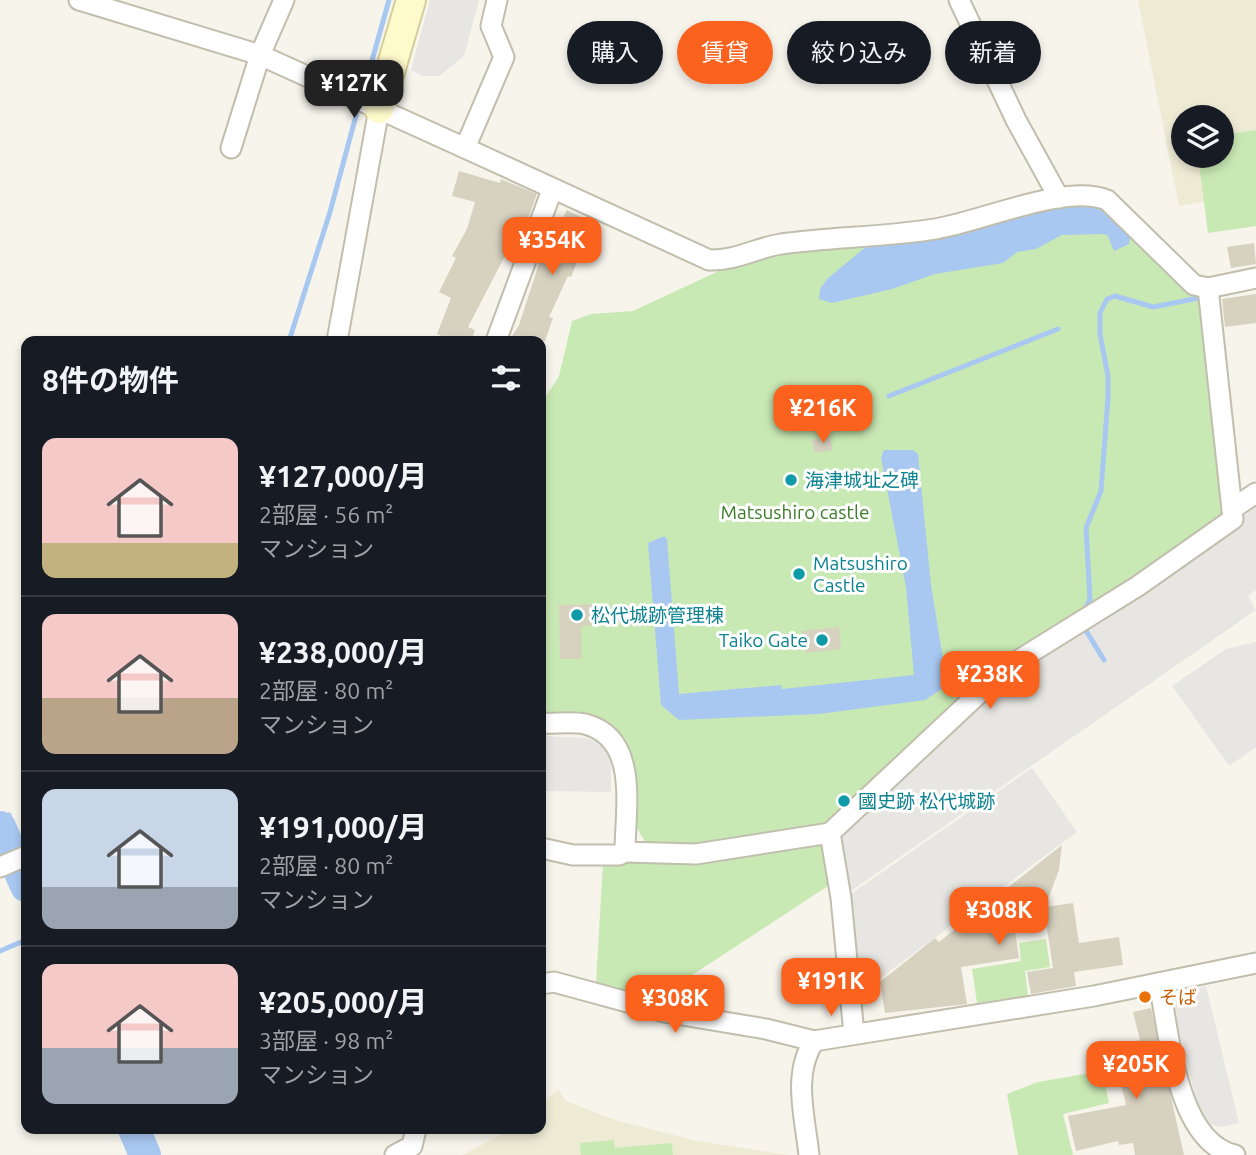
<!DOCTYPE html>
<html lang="ja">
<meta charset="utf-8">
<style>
body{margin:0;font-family:Ubuntu,"Noto Sans JP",sans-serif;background:#20242c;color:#f1f3f6;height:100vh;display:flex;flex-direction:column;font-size:26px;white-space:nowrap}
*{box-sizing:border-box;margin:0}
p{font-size:23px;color:#9ea1a6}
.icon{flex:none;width:38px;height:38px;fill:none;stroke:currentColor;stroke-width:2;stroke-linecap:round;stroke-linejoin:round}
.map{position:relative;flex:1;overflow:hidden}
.details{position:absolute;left:21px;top:336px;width:525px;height:798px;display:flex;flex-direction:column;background:#171b24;border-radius:14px;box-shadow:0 4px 10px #0003}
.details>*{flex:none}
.banner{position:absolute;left:567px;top:21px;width:583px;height:63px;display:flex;gap:14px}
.tools{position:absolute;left:1171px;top:105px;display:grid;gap:14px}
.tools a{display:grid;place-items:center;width:63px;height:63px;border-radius:50%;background:#171b24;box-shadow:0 4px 10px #0003;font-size:35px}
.price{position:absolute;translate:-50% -60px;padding:0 16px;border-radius:14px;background:#fa621d;color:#fff;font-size:23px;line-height:46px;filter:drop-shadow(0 2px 4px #0008)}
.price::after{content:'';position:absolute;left:50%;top:42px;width:21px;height:16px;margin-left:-10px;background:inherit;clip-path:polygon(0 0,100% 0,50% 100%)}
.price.on{background:#222;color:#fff}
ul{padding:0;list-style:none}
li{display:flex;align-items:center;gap:21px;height:175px;padding:0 21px}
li+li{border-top:2px solid #363941}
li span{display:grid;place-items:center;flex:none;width:196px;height:140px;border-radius:14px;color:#555}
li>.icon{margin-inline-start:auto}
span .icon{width:84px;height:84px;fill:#fffc;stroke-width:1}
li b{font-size:30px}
h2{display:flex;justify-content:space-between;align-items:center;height:84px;padding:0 21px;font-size:30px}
.tag{padding:0 24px;border-radius:32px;background:#171b24;box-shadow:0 4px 10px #0003;font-size:24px;line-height:63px}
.tag.on{background:#fa621d;color:#fff}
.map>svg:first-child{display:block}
.education{fill:#eeebd5;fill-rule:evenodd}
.green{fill:#c9e9b4}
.parking{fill:#e7e6e2}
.water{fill:#a8c8f1}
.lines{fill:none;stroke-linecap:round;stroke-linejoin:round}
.stream{stroke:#a8c8f1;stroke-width:5}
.river{stroke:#a8c8f1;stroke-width:32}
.building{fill:#d7d2c0}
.street-casing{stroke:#c1bead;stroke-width:23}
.secondary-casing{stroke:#d5cf9b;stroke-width:32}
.street{stroke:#fff;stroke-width:19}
.secondary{stroke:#fffacc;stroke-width:28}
.culture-dot{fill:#0f9aa8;stroke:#fff;stroke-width:2.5}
.food-dot{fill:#e8710a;stroke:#fff;stroke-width:2.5}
.labels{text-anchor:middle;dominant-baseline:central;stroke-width:6;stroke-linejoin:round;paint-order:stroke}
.culture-label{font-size:19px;fill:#0d838f;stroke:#fff;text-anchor:start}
.park-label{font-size:19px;fill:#3c7d2a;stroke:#fff}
.food-label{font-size:19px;fill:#c56008;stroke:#fff;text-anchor:start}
</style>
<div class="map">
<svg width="1256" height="1155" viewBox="0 0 1256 1155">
<rect width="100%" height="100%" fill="#f6f4eb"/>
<g class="education">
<path d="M1138,0H1256V193L1179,206ZM1183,117H1222V156H1183Z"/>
<path d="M558,1089L566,1101L615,1120L697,1141L789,1155H463L511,1129H541V1104Z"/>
</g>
<g class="green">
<path d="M1256,130V226L1208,233L1198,156H1222V135Z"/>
<path d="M1088,202L1204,293L1229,514L827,827L692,846L651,848C616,812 646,774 620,736L541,716V404L559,376L572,321L591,314L633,311L723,269L781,251Z"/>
<path d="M825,841L831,884L654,1000L596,984L603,862L693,860Z"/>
<path d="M1046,939L1050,967L1025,971L1028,996L977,1003L972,969L1021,961L1019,943Z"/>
<path d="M1102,1071L1109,1103L1063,1114L1073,1155H1018L1007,1094L1038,1082Z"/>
<path d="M614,1140L615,1148L672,1143L673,1155H581L580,1143Z"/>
</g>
<g class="parking">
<path d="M430,0H479L464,56L439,76H423L411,70Z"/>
<path d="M1256,507V590L1248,596L1256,610L845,895L836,833L1011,670L1150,581Z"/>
<path d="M1256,642V747L1229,766L1172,686L1226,649Z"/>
<path d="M541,736L587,738L603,745L611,758V792L541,791Z"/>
<path d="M1032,768L1077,832L859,994L845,898Z"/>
<path d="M1206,986L1239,1123L1221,1127L1211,1125L1198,1107L1173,1007L1177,993Z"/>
</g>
<g class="water">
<path d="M1063,202L1098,203L1131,233L1129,244L1114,251L1108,236L1104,234L1062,235L1036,249L1017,252L1003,263L935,274L892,289L832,303L819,299L820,289L827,279L873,241Z"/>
<path d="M884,450H913L918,454L931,585L945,671L943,688L925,700L819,714L679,720L661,705L648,543L664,536L667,539L679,694L781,685L782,689L914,675L906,587L881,458Z"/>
</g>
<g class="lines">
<g class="stream">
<path d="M364,89L389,0"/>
<path d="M289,341L330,212L357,112"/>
<path d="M889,396L1058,329"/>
<path d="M1083,614L1090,599L1086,528L1101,491L1108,398V376L1100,334V313L1107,299L1115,296L1153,307L1204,297"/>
<path d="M1082,624L1104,660"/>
<path d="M0,828L9,815"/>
<path d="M0,951L26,940"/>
</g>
<g class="river">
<path d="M0,827L26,886"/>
<path d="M134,1129L145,1155"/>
</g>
</g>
<g class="building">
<path d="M459,171L500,183L501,179L537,194L514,257L506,254L468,327L475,330L471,341H454L437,334L451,298L439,292L456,258L452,256L467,229L475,202L452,196Z"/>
<path d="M567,210L593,223L575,261L577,262L571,277L568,276L549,317L553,318L545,341H509L519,325L547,239L551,241Z"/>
<path d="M1254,243L1256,264L1231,268L1227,247Z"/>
<path d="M1256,294V323L1225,327L1222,299Z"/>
<path d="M830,436L833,450L815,453L812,440Z"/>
<path d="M594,604V625L581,626V659H560L559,605Z"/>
<path d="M839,627L841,649L805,653L802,631Z"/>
<path d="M1062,845L1059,870L1045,907L1073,903L1079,943L1119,937L1123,965L1074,972L1076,986L1031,994L1027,972L1053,968L1044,909L1013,919L1019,958L961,967L967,1004L885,1013L880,982L935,938L939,942Z"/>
<path d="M1151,1008L1184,1155H1135L1133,1143L1119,1145L1118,1141L1076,1151L1068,1116L1126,1105L1112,1046L1140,1040L1133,1012Z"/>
</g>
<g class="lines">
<g class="street-casing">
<g id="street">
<path d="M79,0L260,55L465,148"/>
<path d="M497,0L491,26L504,57L465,148L709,260C735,261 756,248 781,244C832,237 885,237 935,229C981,222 1065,183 1107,200L1194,285L1208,288L1256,278"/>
<path d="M959,0L1016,120L1059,198"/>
<path d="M231,148L260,55L284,0"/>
<path d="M337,341L379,109"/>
<path d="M496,341L552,190"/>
<path d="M1232,509L1256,493"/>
<path d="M541,723C554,724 571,721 585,724C640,738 625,809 625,852L696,854L830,833L1006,668L1138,586L1233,519L1208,288"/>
<path d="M830,833L841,898L854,1034"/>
<path d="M541,848L573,855H619L625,852"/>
<path d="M0,867L26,856"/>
<path d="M1159,983C1169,1031 1176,1142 1235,1155"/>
<path d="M541,984L554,982L664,1012L766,1029L814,1041L1094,996L1256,963"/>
<path d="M395,1155L412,1146L416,1129"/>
<path d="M809,1155C805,1117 792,1074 814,1041"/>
</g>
</g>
<g class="secondary-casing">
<path id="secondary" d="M379,109L411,0"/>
</g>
<use href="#street" class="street"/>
<use href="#secondary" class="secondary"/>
</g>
<g class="culture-dot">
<circle cx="791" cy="480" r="7"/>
<circle cx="799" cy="574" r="7"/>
<circle cx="577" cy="615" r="7"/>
<circle cx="822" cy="640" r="7"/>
<circle cx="844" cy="801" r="7"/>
</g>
<circle class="food-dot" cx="1145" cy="997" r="7"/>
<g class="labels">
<g class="culture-label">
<text x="805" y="480">海津城址之碑</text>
<text x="813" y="563">Matsushiro<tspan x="813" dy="22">Castle</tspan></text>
<text x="591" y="615">松代城跡管理棟</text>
<text x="808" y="640" text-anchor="end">Taiko Gate</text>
<text x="858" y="801">國史跡 松代城跡</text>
</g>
<g class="park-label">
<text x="795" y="512">Matsushiro castle</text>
</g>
<g class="food-label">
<text x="1159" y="997">そば</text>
</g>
</g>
</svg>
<div class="tools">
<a><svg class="icon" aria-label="layers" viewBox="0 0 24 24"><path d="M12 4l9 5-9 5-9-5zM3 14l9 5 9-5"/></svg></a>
</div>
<b class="price on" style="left:354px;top:120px">¥127K</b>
<b class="price" style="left:552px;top:277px">¥354K</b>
<b class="price" style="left:823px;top:445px">¥216K</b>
<b class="price" style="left:990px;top:711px">¥238K</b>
<b class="price" style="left:999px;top:947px">¥308K</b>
<b class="price" style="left:831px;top:1018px">¥191K</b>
<b class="price" style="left:675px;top:1035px">¥308K</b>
<b class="price" style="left:1136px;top:1101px">¥205K</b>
<div class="banner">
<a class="tag">購入</a>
<a class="tag on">賃貸</a>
<a class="tag">絞り込み</a>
<a class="tag">新着</a>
</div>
<section class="details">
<h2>8件の物件<svg class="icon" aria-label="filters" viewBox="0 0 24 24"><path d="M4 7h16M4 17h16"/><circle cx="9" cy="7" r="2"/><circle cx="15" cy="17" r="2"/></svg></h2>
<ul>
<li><span style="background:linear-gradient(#f6c9c9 75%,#c2b280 0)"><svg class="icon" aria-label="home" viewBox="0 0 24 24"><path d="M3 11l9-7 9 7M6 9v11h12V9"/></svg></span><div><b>¥127,000/月</b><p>2部屋 · 56 m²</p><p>マンション</p></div></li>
<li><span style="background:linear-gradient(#f6c9c9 60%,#b9a48a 0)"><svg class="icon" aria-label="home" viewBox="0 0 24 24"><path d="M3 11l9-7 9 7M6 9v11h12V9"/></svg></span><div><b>¥238,000/月</b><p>2部屋 · 80 m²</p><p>マンション</p></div></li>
<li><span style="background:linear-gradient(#c9d6e8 70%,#9aa5b1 0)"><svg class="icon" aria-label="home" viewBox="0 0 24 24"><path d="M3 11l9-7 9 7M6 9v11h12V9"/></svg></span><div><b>¥191,000/月</b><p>2部屋 · 80 m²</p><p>マンション</p></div></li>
<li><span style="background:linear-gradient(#f6c9c9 60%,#9aa5b1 0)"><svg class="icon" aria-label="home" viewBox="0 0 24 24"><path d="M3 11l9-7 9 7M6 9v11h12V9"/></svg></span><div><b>¥205,000/月</b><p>3部屋 · 98 m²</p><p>マンション</p></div></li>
</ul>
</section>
</div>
